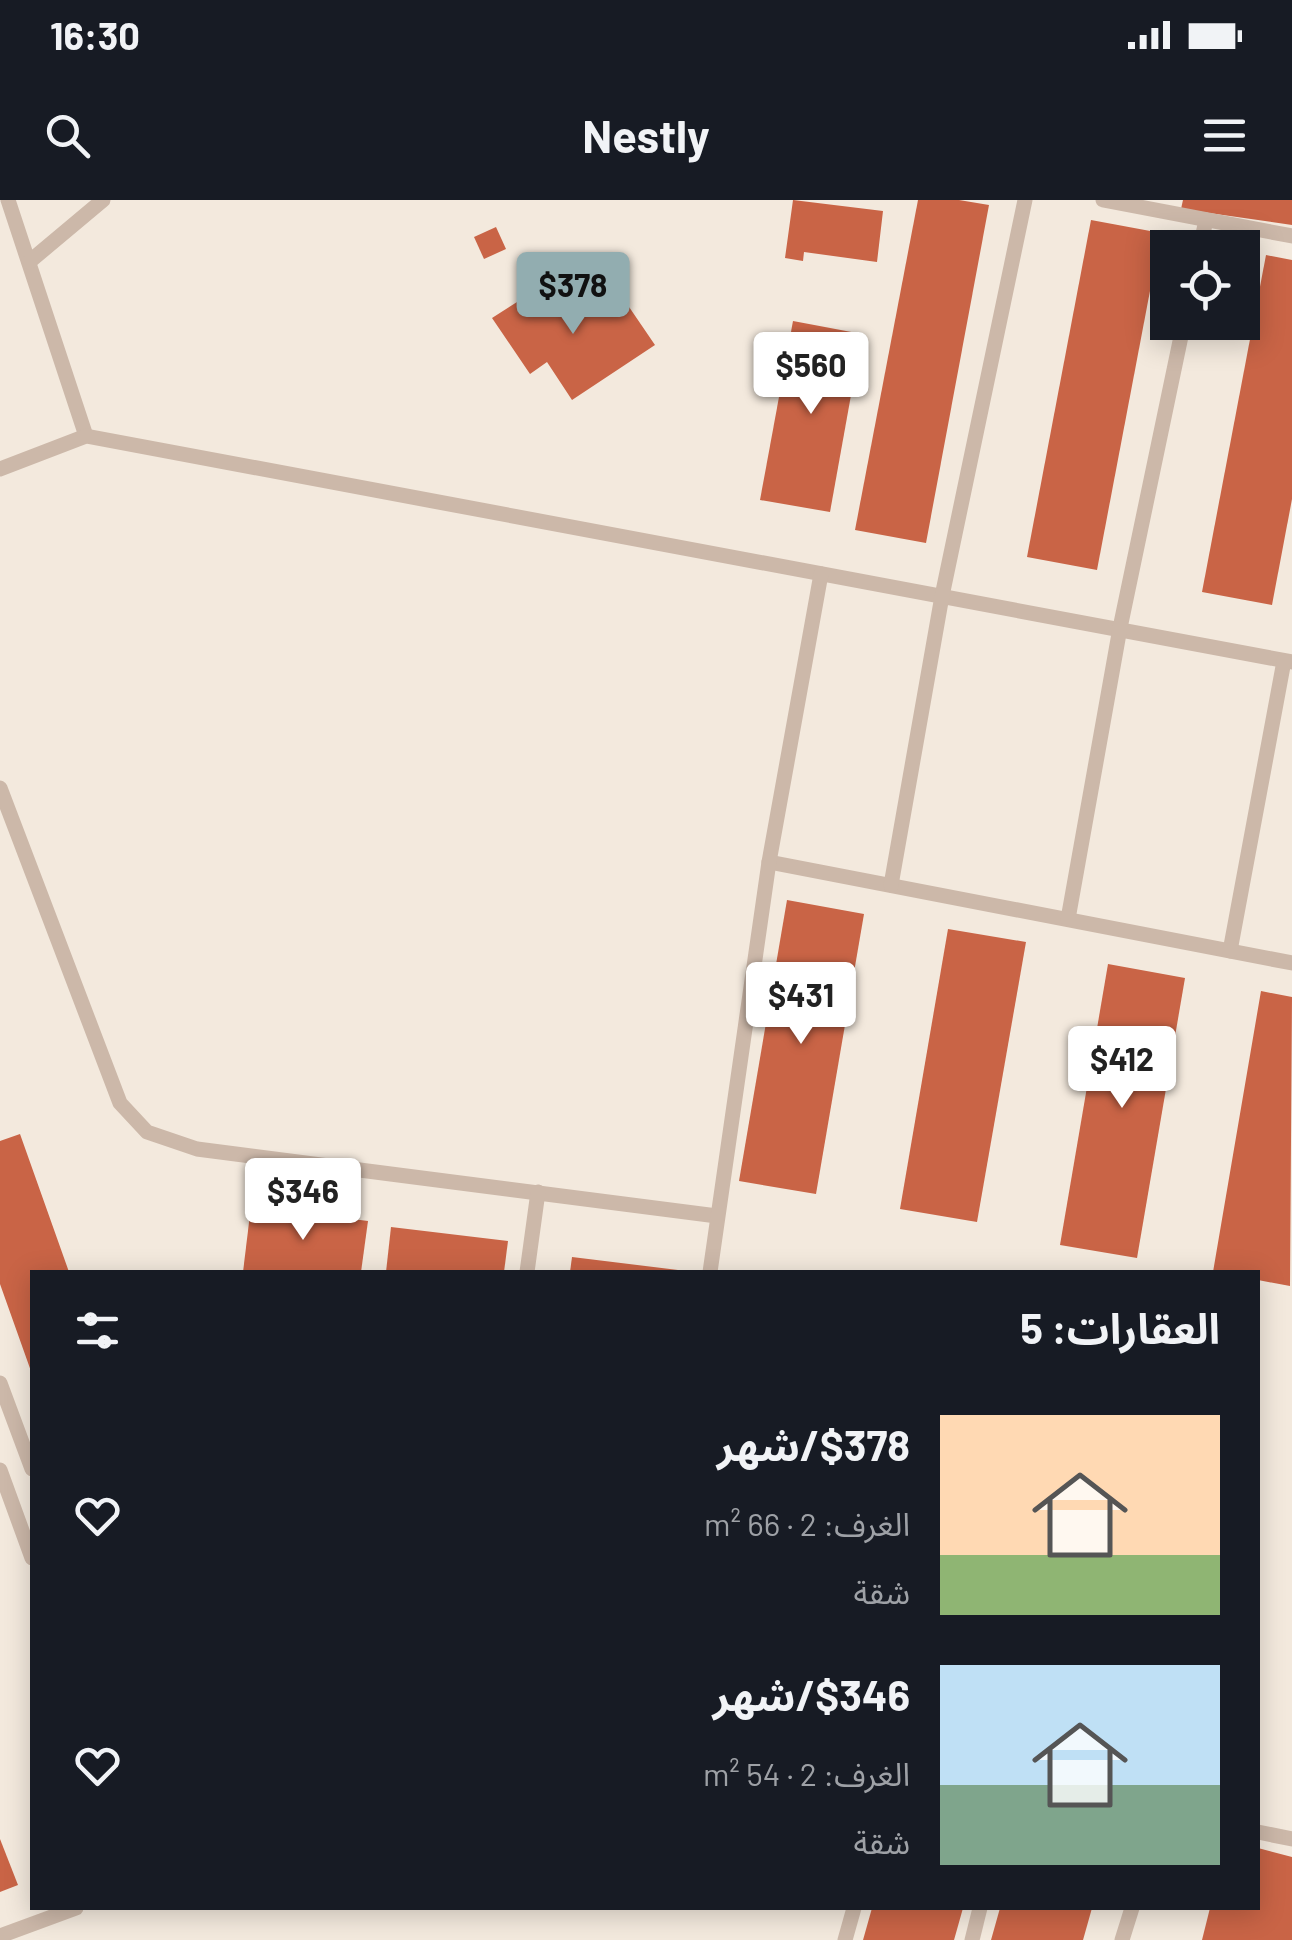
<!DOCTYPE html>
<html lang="ar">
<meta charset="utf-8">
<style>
body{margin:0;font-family:Barlow,"Noto Sans Arabic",sans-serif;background:#20242c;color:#f1f3f6;direction:rtl;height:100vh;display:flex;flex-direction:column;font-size:38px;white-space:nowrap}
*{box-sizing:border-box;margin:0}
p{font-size:32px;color:#9ea1a6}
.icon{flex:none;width:55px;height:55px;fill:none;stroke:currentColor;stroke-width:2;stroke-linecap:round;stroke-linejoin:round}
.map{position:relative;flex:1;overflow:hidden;direction:ltr}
.details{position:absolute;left:30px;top:1070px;width:1230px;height:640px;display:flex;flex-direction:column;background:#171b24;border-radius:0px;box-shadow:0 5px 25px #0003;direction:rtl}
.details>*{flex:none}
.tools{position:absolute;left:1150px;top:30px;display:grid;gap:20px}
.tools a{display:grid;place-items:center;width:110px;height:110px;border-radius:0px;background:#171b24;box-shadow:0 5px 25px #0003;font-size:50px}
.price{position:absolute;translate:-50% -85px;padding:0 22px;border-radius:10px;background:#fff;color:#222;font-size:32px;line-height:65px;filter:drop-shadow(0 2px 5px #0008)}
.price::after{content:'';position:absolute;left:50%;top:60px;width:30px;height:22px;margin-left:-15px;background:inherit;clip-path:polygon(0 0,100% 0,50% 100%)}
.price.current{background:#92adb0;color:#111}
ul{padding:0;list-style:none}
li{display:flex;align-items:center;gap:30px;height:250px;padding:0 40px}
li span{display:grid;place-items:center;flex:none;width:280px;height:200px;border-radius:0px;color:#555}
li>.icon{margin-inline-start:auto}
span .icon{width:120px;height:120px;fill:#fffc;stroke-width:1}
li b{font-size:42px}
h2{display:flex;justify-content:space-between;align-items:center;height:120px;padding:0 40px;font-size:42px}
.status{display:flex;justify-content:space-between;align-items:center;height:70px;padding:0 50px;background:#171b24;direction:ltr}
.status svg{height:28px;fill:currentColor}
header{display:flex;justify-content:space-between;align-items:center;height:130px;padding:0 40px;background:#171b24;font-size:45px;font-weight:700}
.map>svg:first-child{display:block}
.building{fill:#c96446}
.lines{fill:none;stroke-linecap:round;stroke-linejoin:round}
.lane{stroke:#ccb8a9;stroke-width:15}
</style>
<div class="status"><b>16:30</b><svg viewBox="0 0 49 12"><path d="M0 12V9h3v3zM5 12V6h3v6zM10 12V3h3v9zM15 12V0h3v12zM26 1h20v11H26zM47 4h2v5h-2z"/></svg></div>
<header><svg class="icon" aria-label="menu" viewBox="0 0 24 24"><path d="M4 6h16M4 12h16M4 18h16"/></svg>Nestly<svg class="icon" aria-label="search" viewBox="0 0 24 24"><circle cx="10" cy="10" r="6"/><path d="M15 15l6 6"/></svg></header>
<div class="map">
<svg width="1292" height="1740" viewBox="0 0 1292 1740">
<rect width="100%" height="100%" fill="#f3e9dd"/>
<g class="building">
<path d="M793,0L883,11L877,62L804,52L803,61L785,58Z"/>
<path d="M918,0H959L989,5L926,343L855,330Z"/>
<path d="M1183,0H1292V25L1181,9Z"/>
<path d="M1091,20L1161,33L1097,370L1027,357Z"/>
<path d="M496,27L506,49L484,59L474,37Z"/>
<path d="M1266,55L1292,60V299L1272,405L1202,392Z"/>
<path d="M587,83L607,113L625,101L655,145L572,200L547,162L530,174L492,118L539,88L551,106Z"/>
<path d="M793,121L862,134L830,312L760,300Z"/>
<path d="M787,700L864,714L816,994L739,981Z"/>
<path d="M948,729L1026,742L977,1022L900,1009Z"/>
<path d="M1108,764L1185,778L1137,1058L1060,1045Z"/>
<path d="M1261,791L1292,797L1290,1086L1258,1080V1072H1213Z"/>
<path d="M20,934L69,1072H32V1174L0,1084V941Z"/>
<path d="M251,1006L368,1021L361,1072H243Z"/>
<path d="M391,1027L508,1041L504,1072H386Z"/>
<path d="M572,1057L678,1070V1072H570Z"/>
<path d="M0,1639L18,1685L0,1692Z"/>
<path d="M1258,1648L1292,1657V1740H1202L1210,1708H1258Z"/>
<path d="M872,1708H963L954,1740H863Z"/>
<path d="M1000,1708H1092L1083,1740H991Z"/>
</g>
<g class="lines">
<g class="lane">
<path d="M8,0L86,236"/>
<path d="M1103,0L1292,36"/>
<path d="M1200,48L1206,20"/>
<path d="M29,62L103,0"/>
<path d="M0,269L86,236L1292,462"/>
<path d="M0,588L120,903L147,932L197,949L717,1016"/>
<path d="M769,662L1292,763"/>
<path d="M891,685L942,396L1025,0"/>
<path d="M1068,719L1120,428L1184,122"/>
<path d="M1230,751L1284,461"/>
<path d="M527,1072L538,992"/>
<path d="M710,1072L769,662L821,374"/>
<path d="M0,1183L32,1269"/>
<path d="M0,1270L32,1358"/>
<path d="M1258,1632L1292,1639"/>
<path d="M0,1736L76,1708"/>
<path d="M845,1740L854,1708"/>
<path d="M972,1740L980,1708"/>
<path d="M1122,1740L1132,1708"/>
</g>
</g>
</svg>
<div class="tools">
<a><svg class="icon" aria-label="locate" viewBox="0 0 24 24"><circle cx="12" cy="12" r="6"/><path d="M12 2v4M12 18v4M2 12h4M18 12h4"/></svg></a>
</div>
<b class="price current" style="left:573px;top:137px">$378</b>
<b class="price" style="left:811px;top:217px">$560</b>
<b class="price" style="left:801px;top:847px">$431</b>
<b class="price" style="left:1122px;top:911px">$412</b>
<b class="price" style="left:303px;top:1043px">$346</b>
<section class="details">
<h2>العقارات: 5<svg class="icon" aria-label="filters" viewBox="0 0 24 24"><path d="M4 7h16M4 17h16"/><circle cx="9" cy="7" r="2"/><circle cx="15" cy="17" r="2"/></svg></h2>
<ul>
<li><span style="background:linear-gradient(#ffd9b3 70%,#8fb573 0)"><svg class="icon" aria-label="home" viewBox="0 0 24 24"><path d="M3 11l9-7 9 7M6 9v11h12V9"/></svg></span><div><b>$378/شهر</b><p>الغرف: 2 · 66 m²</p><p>شقة</p></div><svg class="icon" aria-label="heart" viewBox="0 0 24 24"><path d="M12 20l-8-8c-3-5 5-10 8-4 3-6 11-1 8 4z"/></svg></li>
<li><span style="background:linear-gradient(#bfe0f5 60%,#7fa58c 0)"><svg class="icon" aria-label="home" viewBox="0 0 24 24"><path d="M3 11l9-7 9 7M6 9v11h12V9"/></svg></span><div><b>$346/شهر</b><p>الغرف: 2 · 54 m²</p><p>شقة</p></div><svg class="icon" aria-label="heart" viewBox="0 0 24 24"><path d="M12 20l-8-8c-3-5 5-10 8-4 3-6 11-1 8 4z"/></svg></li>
</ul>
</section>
</div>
